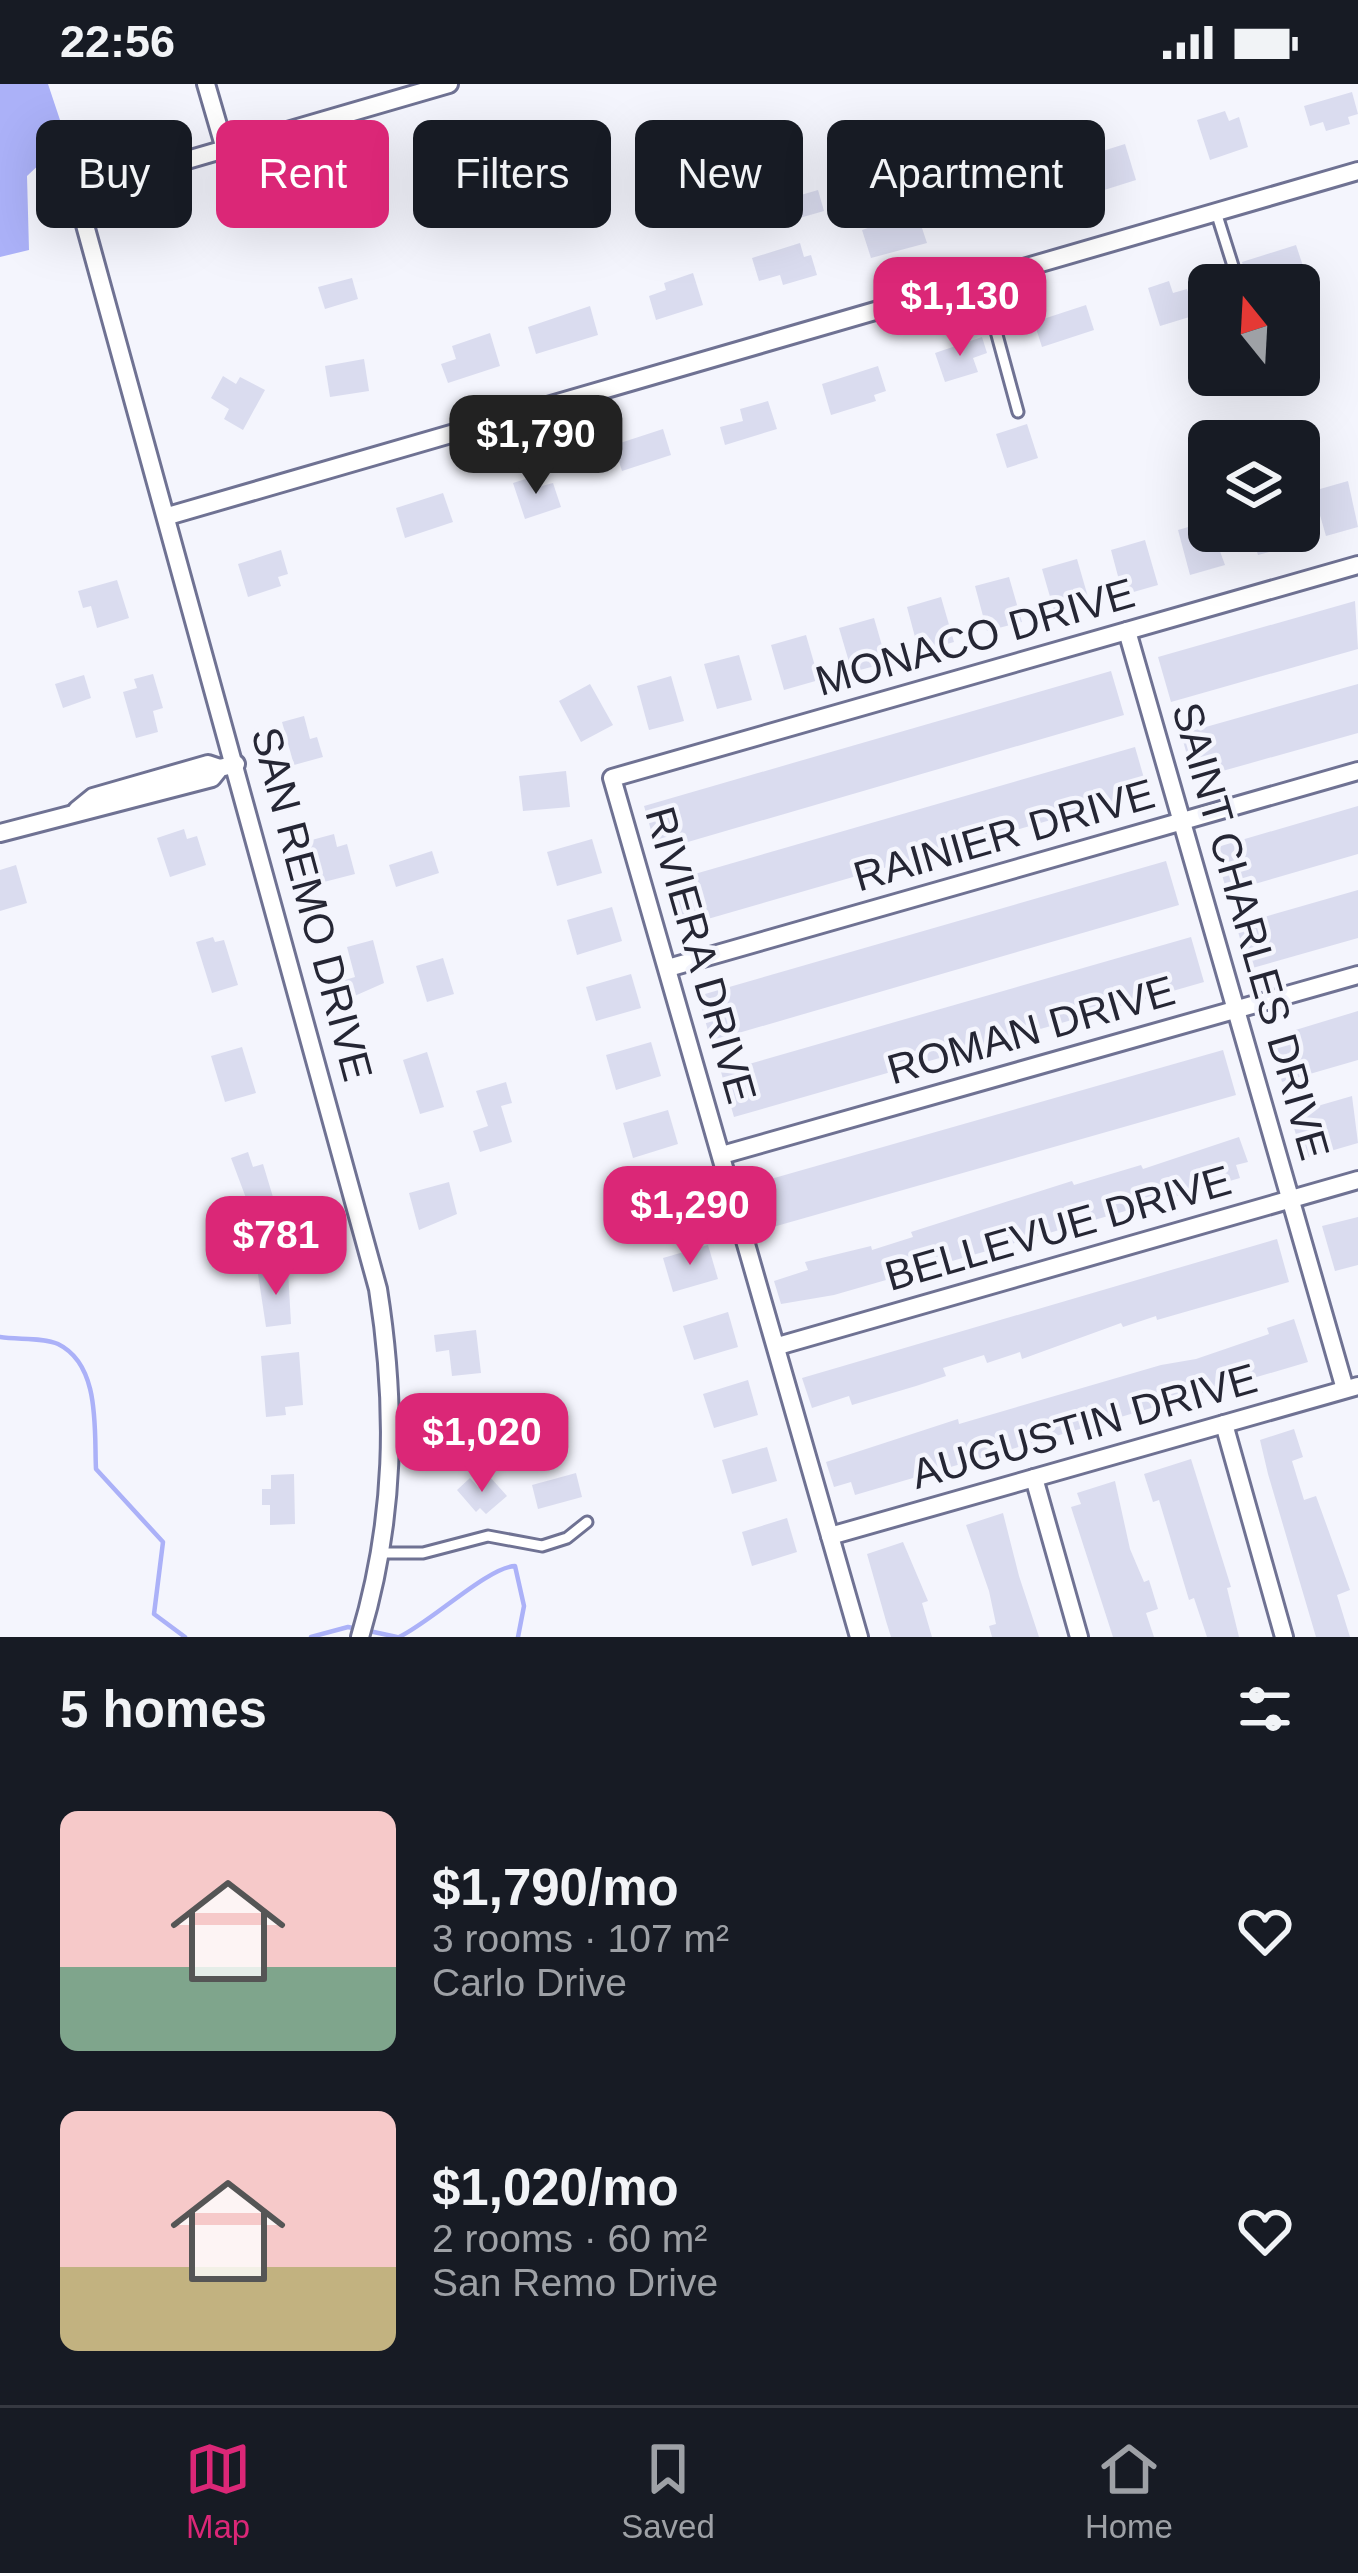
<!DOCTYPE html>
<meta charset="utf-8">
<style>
body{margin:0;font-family:Arial,sans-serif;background:#20242c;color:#f1f3f6;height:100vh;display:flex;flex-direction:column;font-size:45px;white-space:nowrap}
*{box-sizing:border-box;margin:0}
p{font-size:39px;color:#9ea1a6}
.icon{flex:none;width:66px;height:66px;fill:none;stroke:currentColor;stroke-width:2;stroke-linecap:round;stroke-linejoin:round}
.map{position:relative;height:1553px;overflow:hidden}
.details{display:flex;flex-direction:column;background:#171b24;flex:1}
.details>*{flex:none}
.top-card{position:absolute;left:36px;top:36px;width:1287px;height:108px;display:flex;gap:24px}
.needle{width:78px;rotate:342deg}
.fabs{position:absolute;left:1188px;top:180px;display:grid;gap:24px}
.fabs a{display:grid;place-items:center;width:132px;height:132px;border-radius:18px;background:#171b24;box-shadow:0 12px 48px #0002;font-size:60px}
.price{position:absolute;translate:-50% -102px;padding:0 27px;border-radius:24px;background:#db2777;color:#fff;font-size:39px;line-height:78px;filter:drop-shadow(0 3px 6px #0008)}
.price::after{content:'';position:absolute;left:50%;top:72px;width:36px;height:27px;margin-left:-18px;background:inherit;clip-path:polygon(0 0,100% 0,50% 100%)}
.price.active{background:#222;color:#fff}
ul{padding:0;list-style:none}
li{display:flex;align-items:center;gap:36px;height:300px;padding:0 60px}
li span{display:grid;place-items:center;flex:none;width:336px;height:240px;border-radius:18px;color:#555}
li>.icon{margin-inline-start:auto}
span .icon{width:144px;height:144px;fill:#fffc;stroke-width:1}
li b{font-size:51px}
h2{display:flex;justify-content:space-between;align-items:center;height:144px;padding:0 60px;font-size:51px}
.chip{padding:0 42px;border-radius:18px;background:#171b24;box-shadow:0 12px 48px #0002;font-size:42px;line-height:108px}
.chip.active{background:#db2777;color:#fff}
.status{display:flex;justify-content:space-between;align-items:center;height:84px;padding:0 60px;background:#171b24;direction:ltr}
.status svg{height:33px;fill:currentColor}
.tab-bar{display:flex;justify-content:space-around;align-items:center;height:168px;border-top:3px solid #363941;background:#171b24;font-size:33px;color:#9ea1a6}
.tab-bar a{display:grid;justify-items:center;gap:6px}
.tab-bar .active{color:#db2777}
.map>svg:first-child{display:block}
.water{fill:#abb1f8}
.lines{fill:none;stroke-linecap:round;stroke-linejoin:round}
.stream{stroke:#abb1f8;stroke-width:4.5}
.building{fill:#dadcef}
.lane-casing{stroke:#6f7293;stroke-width:15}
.street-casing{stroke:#6f7293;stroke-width:22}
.lane{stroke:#fff;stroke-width:9}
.street{stroke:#fff;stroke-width:16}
.labels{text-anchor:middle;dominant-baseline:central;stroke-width:9;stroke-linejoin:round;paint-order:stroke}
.street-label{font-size:42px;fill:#252634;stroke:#f4f5fd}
</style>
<div class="status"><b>22:56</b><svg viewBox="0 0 49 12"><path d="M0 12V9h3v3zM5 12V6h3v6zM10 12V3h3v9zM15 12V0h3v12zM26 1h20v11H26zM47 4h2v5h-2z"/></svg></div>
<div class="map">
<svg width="1358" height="1553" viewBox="0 0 1358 1553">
<rect width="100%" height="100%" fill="#f4f5fd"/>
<path class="water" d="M0,0H48L61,39V60L27,92L29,166L0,173Z"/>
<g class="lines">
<g class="stream">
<path d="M0,1253C16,1256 43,1253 58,1260C101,1281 94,1347 96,1385L163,1458L154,1530L185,1553"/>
<path d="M369,1547L397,1553"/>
<path d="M311,1553L348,1543L358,1545"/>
<path d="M399,1553C431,1538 488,1483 515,1482L524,1522L518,1553"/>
</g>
</g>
<g class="building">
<path d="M1352,8L1358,30L1348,33L1350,40L1326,47L1323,38L1310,42L1304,22Z"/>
<path d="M1225,27L1229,37L1239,33L1248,63L1210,76L1197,36Z"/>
<path d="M1125,60L1136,96L1101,107L1090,71Z"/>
<path d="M1029,96L1038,124L980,142L975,124L988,120L985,110Z"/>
<path d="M818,106L824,127L789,137L784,116Z"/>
<path d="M898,134L901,144L920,138L927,159L871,174L862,146Z"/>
<path d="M800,159L804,173L811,171L817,191L783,201L780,191L759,197L752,174Z"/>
<path d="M1296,161L1305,188L1249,201L1242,178Z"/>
<path d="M693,189L703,221L656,236L649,212L666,206L664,199Z"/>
<path d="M352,194L358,215L325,225L318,203Z"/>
<path d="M1169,197L1173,209L1187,205L1196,231L1160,242L1148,204Z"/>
<path d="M1086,221L1094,246L1042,263L1034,238Z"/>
<path d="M590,222L598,251L536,270L528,243Z"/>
<path d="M490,249L500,282L448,299L441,280L456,275L452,262Z"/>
<path d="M982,253L987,269L973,274L978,288L945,298L935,269Z"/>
<path d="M364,275L369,307L330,313L325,282Z"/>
<path d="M878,282L886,307L874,311L876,317L831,331L822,300Z"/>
<path d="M223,292L236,300L240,293L265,306L243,346L224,335L229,325L211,314Z"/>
<path d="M768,317L777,345L725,361L720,343L743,337L740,325Z"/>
<path d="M1027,340L1038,374L1007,384L996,350Z"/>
<path d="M663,345L671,371L622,387L614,361Z"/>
<path d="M535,392L538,403L553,399L561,423L525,435L513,399Z"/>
<path d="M1348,397L1358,443L1326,452L1313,407Z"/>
<path d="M443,409L453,438L405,454L396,424Z"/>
<path d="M1209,437L1225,481L1190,491L1178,446Z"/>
<path d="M1251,447H1288L1292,462L1258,471Z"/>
<path d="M1145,456L1158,501L1123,511L1111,466Z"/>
<path d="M281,466L288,490L278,493L281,502L248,513L238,480Z"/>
<path d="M1077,475L1090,520L1055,530L1042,485Z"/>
<path d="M1009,493L1022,538L987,547L975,502Z"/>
<path d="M117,496L129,534L97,544L91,522L83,524L78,507Z"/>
<path d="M941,513L954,558L919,568L907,523Z"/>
<path d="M1355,517L1358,565L1171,618L1158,573Z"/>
<path d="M874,534L887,579L852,588L839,544Z"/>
<path d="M806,551L819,596L784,606L771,561Z"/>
<path d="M739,571L752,616L717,625L704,580Z"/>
<path d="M1111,587L1124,631L657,767L644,722Z"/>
<path d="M153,590L163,624L153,627L158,648L136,654L123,608L137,604L134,595Z"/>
<path d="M84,591L91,614L63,624L55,600Z"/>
<path d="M671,592L684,637L649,646L637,602Z"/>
<path d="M590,600L613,641L581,658L559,617Z"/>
<path d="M1358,600V649L1194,695L1181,650Z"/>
<path d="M304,632L310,655L317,653L323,673L294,681L282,638Z"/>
<path d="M1135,663L1148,708L680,843L667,798Z"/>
<path d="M566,687L570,723L523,727L519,692Z"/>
<path d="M1358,722V770L1227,808L1214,764Z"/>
<path d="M184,745L187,755L197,752L206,781L170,793L157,754Z"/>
<path d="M334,750L337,763L347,760L355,790L320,799L308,757Z"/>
<path d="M592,755L602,789L557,802L547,768Z"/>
<path d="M432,767L439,789L396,803L389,781Z"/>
<path d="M1166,777L1179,821L711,957L698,912Z"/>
<path d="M16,781L27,819L0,827V786Z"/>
<path d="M1358,806V854L1249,885L1236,841Z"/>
<path d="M612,823L622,857L577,871L567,836Z"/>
<path d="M213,853L215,858L224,856L238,901L212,909L196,858Z"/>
<path d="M1191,853L1204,898L734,1033L721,988Z"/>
<path d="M373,856L384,899L350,914L345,896L355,893L347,863Z"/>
<path d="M443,874L454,910L427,918L416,882Z"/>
<path d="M631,890L641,924L596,937L586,903Z"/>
<path d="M1358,927V976L1282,998L1269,954Z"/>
<path d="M651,958L661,992L616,1006L606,971Z"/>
<path d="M242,963L256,1009L225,1018L211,972Z"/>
<path d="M1223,966L1236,1011L766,1145L753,1100Z"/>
<path d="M427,968L444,1023L420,1030L403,976Z"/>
<path d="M506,998L512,1019L501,1022L512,1058L480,1068L473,1047L488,1042L476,1007Z"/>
<path d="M1352,1012L1358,1059L1303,1075L1290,1030Z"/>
<path d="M668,1026L678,1060L633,1074L623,1039Z"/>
<path d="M1239,1053L1248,1078L1236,1081L1240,1094L834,1211L781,1220L774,1197L808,1186L805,1178L871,1162L872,1166L913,1153L911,1148L1072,1097L1074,1101L1141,1081L1143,1085Z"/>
<path d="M248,1068L253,1083L263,1080L276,1123L252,1130L231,1074Z"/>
<path d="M689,1092L699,1126L654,1140L644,1105Z"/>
<path d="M449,1098L457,1130L419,1146L409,1109Z"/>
<path d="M1358,1133V1181L1335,1187L1322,1142Z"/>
<path d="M1277,1155L1289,1198L1157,1236L1156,1232L1123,1243L1121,1239L1022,1275L1020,1268L987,1279L984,1271L943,1284L946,1292L916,1302L852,1321L849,1312L812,1324L802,1294Z"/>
<path d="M708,1161L718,1195L673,1208L663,1174Z"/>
<path d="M288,1186L291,1240L266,1243L258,1190Z"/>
<path d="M728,1228L738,1263L694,1276L683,1242Z"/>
<path d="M1294,1235L1308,1278L855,1411L851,1398L834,1403L826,1378L958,1335L959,1340L1161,1281L1196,1275L1269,1250L1267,1244Z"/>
<path d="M476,1246L481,1289L452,1292L449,1266L436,1268L434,1251Z"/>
<path d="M299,1268L303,1321L285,1323L286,1331L266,1333L261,1272Z"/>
<path d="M748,1296L758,1331L714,1344L703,1310Z"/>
<path d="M1294,1345L1303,1373L1292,1377L1304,1416L1316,1412L1350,1506L1337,1511L1350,1553H1316L1268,1390L1260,1356Z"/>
<path d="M767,1363L777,1397L732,1410L722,1376Z"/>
<path d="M1191,1375L1231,1503L1227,1504L1239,1553H1207L1194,1514L1189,1516L1159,1416L1153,1418L1144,1390Z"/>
<path d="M576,1389L582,1413L538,1425L532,1401Z"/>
<path d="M294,1390L295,1440L270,1441V1421H262V1405H271V1391Z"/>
<path d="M490,1393L507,1412L486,1430L480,1424L476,1428L457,1406L470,1394L478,1403Z"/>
<path d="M1115,1397L1130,1465L1144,1498L1149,1496L1158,1525L1146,1529L1154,1553H1113L1071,1423L1081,1420L1077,1409Z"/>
<path d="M1003,1429L1019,1492L1039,1553H992L989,1542L996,1540L989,1507L966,1441Z"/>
<path d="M787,1434L797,1468L752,1482L742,1448Z"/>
<path d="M903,1458L928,1517L922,1519L932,1553H891L886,1537L867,1470Z"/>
</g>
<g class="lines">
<g class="lane-casing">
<g id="lane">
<path d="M1216,128L1239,201"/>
<path d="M982,196L1018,328"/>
<path d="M382,1469H423L488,1452L542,1462L567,1454L587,1438"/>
</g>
</g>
<g class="street-casing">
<g id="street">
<path d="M206,0L225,65"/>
<path d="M168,432L1358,87"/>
<path d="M1127,547L1345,1305"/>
<path d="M77,726L93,713L208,680L220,684"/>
<path d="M0,749L212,694L220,684L236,680"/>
<path d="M668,884L1358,687"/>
<path d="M722,1071L1358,891"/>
<path d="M778,1262L1358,1096"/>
<path d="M1224,1340L1284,1553"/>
<path d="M1034,1394L1079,1553"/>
<path d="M830,1452L1358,1302"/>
<path d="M360,1553C395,1436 397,1325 378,1205L85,141L82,115L108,99L449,0"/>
<path d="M859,1553L612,694L1358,481"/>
</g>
</g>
<use href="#lane" class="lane"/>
<use href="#street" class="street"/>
</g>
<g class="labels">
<g class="street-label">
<text transform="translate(975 553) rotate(-16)">MONACO DRIVE</text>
<text transform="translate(1004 751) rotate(-16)">RAINIER DRIVE</text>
<text transform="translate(312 820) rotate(75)">SAN REMO DRIVE</text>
<text transform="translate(1251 847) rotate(74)">SAINT CHARLES DRIVE</text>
<text transform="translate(701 871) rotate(74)">RIVIERA DRIVE</text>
<text transform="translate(1031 946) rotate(-16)">ROMAN DRIVE</text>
<text transform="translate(1058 1144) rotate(-16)">BELLEVUE DRIVE</text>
<text transform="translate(1084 1342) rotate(-16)">AUGUSTIN DRIVE</text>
</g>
</g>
</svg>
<div class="fabs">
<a><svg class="needle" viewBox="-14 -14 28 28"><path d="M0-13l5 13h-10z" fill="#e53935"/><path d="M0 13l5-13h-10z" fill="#9ea1a6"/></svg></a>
<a><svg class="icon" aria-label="layers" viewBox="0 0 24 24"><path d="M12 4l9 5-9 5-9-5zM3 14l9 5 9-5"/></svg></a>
</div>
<b class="price" style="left:960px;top:275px">$1,130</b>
<b class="price active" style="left:536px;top:413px">$1,790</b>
<b class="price" style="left:690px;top:1184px">$1,290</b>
<b class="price" style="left:276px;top:1214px">$781</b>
<b class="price" style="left:482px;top:1411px">$1,020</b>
<div class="top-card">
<a class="chip">Buy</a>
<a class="chip active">Rent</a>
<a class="chip">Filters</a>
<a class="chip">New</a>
<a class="chip">Apartment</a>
</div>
</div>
<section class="details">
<h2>5 homes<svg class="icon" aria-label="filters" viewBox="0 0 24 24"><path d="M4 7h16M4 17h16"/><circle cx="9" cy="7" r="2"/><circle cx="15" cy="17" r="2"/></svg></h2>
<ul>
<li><span style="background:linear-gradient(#f6c9c9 65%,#7fa58c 0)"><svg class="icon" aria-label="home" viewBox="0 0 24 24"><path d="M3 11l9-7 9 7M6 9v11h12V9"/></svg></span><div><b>$1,790/mo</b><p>3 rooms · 107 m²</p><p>Carlo Drive</p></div><svg class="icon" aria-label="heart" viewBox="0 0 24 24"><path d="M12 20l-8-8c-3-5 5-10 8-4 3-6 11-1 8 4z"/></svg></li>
<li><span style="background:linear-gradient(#f6c9c9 65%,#c2b280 0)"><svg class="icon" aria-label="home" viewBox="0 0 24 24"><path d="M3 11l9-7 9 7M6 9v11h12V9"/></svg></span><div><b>$1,020/mo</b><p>2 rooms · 60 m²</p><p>San Remo Drive</p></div><svg class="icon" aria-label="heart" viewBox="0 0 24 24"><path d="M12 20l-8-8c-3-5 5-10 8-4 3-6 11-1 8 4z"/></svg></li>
</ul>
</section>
<nav class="tab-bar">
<a class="active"><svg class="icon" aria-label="map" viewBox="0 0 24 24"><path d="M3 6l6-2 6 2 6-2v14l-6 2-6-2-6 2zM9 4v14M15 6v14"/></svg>Map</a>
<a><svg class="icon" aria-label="saved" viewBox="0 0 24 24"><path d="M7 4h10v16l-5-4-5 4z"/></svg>Saved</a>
<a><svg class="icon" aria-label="home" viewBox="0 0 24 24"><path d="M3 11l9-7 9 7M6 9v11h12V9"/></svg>Home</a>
</nav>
